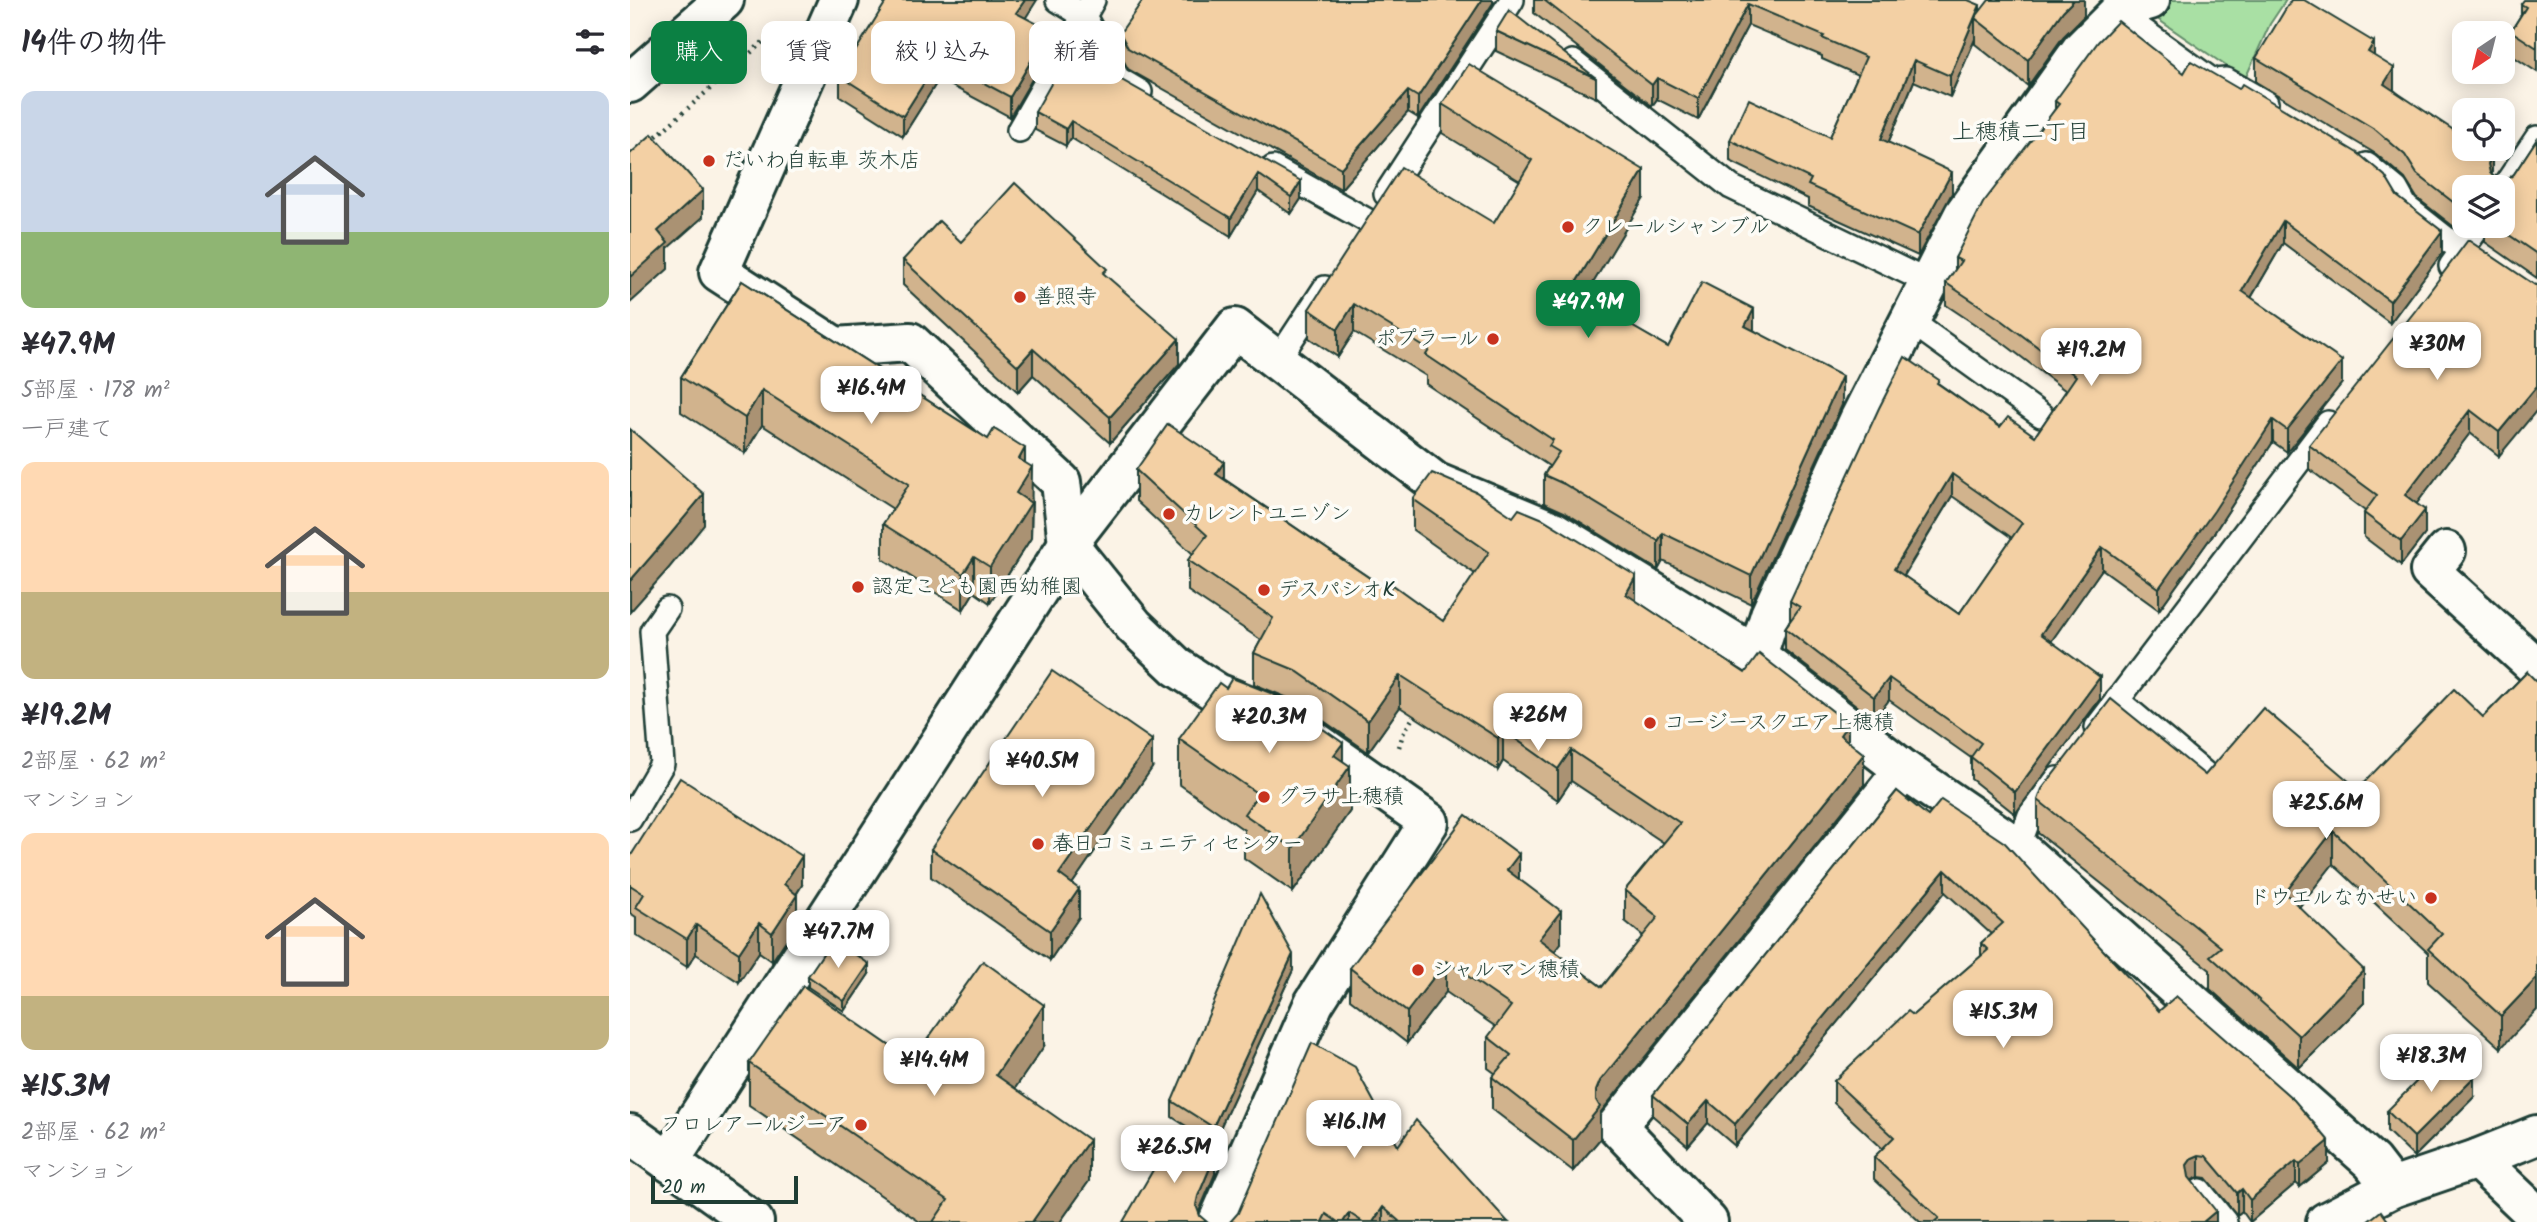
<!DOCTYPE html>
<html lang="ja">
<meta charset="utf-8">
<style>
body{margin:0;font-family:Kalam,"Klee One",sans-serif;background:#f7f7f7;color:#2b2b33;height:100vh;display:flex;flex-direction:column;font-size:26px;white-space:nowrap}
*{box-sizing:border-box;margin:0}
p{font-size:23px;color:#7c7c81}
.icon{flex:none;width:38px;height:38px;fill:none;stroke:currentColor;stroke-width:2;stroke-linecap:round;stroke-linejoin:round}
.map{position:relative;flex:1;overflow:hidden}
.details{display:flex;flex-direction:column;background:#fff;width:630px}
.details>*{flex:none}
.hud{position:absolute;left:21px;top:21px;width:665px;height:63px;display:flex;gap:14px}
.needle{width:46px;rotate:215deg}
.controls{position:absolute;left:1822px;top:21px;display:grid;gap:14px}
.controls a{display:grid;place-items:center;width:63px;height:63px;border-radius:14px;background:#fff;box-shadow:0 4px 18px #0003;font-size:35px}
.scale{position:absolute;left:21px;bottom:18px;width:147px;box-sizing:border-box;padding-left:7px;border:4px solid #1f3d34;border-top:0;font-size:19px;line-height:24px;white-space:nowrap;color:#1f3d34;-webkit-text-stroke:5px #fdfcf7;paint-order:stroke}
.price{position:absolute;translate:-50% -60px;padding:0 16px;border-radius:14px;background:#fff;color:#222;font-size:23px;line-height:46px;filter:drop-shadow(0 2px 4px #0008)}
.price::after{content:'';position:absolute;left:50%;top:42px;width:21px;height:16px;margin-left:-10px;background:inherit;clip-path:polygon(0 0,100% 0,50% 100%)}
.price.current{background:#0b8043;color:#fff}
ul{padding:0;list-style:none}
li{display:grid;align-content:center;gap:14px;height:371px;padding:0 21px}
li span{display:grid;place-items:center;height:217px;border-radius:14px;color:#555}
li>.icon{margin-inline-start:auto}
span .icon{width:126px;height:126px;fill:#fffc;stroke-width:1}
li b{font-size:30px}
h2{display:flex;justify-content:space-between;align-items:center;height:84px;padding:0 21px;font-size:30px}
.tag{padding:0 24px;border-radius:14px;background:#fff;box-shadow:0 4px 18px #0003;font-size:24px;line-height:63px}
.tag.current{background:#0b8043;color:#fff}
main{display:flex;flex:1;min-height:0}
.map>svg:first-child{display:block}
.green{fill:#a9e0a4;stroke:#648e6c;stroke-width:2}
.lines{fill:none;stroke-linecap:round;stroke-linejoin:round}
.lane-casing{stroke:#1f3d34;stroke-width:28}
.street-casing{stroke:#1f3d34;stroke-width:44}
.secondary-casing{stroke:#1f3d34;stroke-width:44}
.primary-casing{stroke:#1f3d34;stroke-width:44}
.path{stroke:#1f3d34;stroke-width:4.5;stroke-dasharray:2 5;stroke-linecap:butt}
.lane{stroke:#fdfcf7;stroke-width:23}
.street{stroke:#fdfcf7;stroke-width:38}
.secondary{stroke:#fdfcf7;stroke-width:38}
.primary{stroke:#fdfcf7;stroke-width:38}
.wall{fill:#d1b38d;stroke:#1f3d34;stroke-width:2;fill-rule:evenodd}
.shaded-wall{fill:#aa9273;stroke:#1f3d34;stroke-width:2}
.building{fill:#f3d0a4;stroke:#1f3d34;stroke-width:2;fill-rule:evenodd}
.poi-dot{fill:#c8321e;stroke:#fdfcf7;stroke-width:2.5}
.labels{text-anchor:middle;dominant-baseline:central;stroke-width:7;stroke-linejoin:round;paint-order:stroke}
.poi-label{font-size:21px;fill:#1f3d34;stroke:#fdfcf7;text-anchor:start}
.neighbourhood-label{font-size:23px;fill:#1f3d34;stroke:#fdfcf7}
</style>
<main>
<section class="details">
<h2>14件の物件<svg class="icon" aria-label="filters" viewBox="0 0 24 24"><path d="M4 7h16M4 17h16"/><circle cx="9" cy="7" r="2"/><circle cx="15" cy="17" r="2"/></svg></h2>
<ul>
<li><span style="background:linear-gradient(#c9d6e8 65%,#8fb573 0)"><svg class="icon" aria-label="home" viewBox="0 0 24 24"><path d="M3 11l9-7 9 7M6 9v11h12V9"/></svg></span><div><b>¥47.9M</b><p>5部屋 · 178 m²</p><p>一戸建て</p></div></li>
<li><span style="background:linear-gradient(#ffd9b3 60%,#c2b280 0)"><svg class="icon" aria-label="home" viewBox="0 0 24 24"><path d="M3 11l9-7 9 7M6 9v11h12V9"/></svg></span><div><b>¥19.2M</b><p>2部屋 · 62 m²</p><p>マンション</p></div></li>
<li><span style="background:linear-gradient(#ffd9b3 75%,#c2b280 0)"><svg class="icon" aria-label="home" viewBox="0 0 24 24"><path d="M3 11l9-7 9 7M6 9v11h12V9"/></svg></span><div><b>¥15.3M</b><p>2部屋 · 62 m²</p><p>マンション</p></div></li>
</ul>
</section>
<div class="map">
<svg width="1907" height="1222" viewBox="0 0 1907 1222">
<rect width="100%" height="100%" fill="#fbf3e6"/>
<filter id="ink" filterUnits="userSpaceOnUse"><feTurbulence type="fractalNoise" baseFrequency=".0143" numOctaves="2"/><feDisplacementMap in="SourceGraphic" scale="14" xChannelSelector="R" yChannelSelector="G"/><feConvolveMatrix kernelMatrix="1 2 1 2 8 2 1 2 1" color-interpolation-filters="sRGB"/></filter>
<g filter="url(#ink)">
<path class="green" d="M1542,0H1656L1640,24L1615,79L1526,18Z"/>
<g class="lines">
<g class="lane-casing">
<g id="lane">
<path d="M428,0L454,16L488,79L510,92"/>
<path d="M1493,8L1508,27L1583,81L1596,80L1636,103"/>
<path d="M943,62L1101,187L1298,282"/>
<path d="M389,130L463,0"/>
<path d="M1737,165L1766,189L1776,207L1832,251"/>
<path d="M643,168L738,221"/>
<path d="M1872,190L1907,138"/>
<path d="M756,194L882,0"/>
<path d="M1821,266L1849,226"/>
<path d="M1279,320L1411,415"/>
<path d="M647,361L695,288"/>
<path d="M1487,700L1579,777"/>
<path d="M1467,727L1698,423"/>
<path d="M0,819L32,764L22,631L37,609"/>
<path d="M1388,848L1400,815L1427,779"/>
<path d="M1570,1191L1595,1222"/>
</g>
</g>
<g class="street-casing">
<g id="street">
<path d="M209,0L89,272L205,347L280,342L431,482L438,544"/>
<path d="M1520,0L1493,8L1451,50L1334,214L1229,420L1140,615L1127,656L1274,770L1388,848L1742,1162L1762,1188"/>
<path d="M438,544L605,328L805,482L923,531L1127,656"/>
<path d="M1816,551L1800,571L1907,668"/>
<path d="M1847,1159L1907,1216"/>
<path d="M39,1162L438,544L504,626L547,667L587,693L653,719L799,822L684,1003L588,1222"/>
<path d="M1078,1222L987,1126L1274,770"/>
</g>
</g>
<g class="secondary-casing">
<g id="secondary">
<path d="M0,1134L124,1222"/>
<path d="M1696,1222L1762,1188L1847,1159L1907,1135"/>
</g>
</g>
<g class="primary-casing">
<path id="primary" d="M0,83L94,0"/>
</g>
<g class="path">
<path d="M21,141L143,33"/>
<path d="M769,747L773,734L787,711"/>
</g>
<use href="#lane" class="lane"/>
<use href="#street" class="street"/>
<use href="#secondary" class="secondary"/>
<use href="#primary" class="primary"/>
</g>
<g class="wall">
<path d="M863,0V3L788,118L778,112L711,189L498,69L490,54V33Z"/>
<path d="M904,0H1338L1350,12L1454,0V16L1433,37L1398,86L1345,44V39L1320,97L1284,81L1258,143L1322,193L1288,256L1178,206V199L1100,161V140L1200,137L1228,75L1192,59V56L1118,25L1068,120L1027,99L1022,106L904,13Z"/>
<path d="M1907,0V72L1881,55V31L1891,15V4Z"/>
<path d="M396,18L419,50L380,117L309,79L273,136L210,96V76Z"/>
<path d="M866,31L966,78V98L866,51Z"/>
<path d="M1744,56L1764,90L1865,178L1878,179L1884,174L1907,139V278L1855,242V226H1872V187H1834L1828,230L1787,198L1775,179L1746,154L1626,82V58Z"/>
<path d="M1554,73L1767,196L1812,253L1760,323L1653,243L1621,298L1712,383L1657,452L1643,442L1584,533L1529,610L1472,569L1421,641L1470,699L1385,814L1341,779V758L1259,700L1244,719L1155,650V628L1160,620V601L1309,384L1370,427L1405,436L1436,391L1373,343L1316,305V283L1325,270V258L1425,109V101ZM1322,496L1382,538L1329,614L1274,576Z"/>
<path d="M481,74L671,199L661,214L628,191L601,236L441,138L436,146L405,130V112Z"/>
<path d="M812,104L1014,198L953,299L1038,347L1124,330L1212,405L1121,604L1033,561L1028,570L934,512L914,503V475L919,466L796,384V376L724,332L708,357L679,338V309L864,223L890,181L812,133Z"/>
<path d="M331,242L477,277L549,364L480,443L403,375L388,392L273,285V260Z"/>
<path d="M112,281L395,463L402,502L401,538L360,603L344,592L333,610L253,559V524L263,509L132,425L115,453L51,412V377Z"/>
<path d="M1905,285L1869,456L1840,433L1786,504L1795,534L1771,565L1734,537V513L1735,511L1679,469V445Z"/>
<path d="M506,470L594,479L759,591L813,621L845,574L783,530V499L1006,601L1218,742L1234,785L970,1112V1139L943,1171L862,1109V1077L866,1074L858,1068V1037L866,1027L816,992L777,1043L720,999V968L889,879L931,943L924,951L972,987L1013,936L995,921V890L1034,843L941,781L928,800L873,761L868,770L770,707L738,752L665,701L624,684V653L631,640L558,591V560L563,554L506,501Z"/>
<path d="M1897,672L1871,1048L1798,982V953L1703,864L1669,907L1734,1003L1669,1068L1580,989V970L1408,833V800L1575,775L1728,789L1853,717Z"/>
<path d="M549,739L713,761L720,811L663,892L614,858V830L549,784Z"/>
<path d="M522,768L442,884L449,917L420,960L301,877V849Z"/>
<path d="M1267,791L1529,1011L1699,1163L1670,1187L1666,1183L1620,1222L1612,1211L1607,1215L1576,1178L1569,1177L1561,1180L1586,1222H1290L1244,1179V1157L1253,1149L1204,1103V1081L1283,1015L1351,956V943L1361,934L1315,892L1105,1146L1078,1123L1058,1146L1023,1116V1095Z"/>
<path d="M0,857L172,885L166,895L167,924L142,961L129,952L109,982L66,954L57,967L6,935V917L0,913Z"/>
<path d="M663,970L583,1143L542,1117V1101Z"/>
<path d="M239,974L214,1011L178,987V976Z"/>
<path d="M414,1046L385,1088L459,1181L430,1222H290L119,1105V1063L282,1061Z"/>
<path d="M1844,1097L1784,1157L1757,1131V1111Z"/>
<path d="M768,1146L878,1222H600Z"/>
</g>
<g class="shaded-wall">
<path d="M395,0H407L386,33V13Z"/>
<path d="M852,0H863V3L788,118V97Z"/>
<path d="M1444,0H1454V16L1433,37L1398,86V60L1433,11Z"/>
<path d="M1118,4V25L1068,120V99Z"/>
<path d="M1350,5V22L1345,18V39L1320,97V76Z"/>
<path d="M419,30V50L380,117V97Z"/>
<path d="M1744,42V66L1738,52Z"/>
<path d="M309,59V79L273,136V116Z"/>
<path d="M1284,60V81L1251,160V139Z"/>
<path d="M1764,68V92L1754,84Z"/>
<path d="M1027,78V99L1022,106V85Z"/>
<path d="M778,91V112L711,189V168Z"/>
<path d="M441,121V138L436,146V129Z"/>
<path d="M1862,156V180L1859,187L1858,164Z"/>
<path d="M1014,170V198L941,320V291Z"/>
<path d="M1322,172V193L1288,256V235Z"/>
<path d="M628,174V191L601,236V218Z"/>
<path d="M671,181V199L661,214V197Z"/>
<path d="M73,190V217L38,248V269L0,303V277L28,231Z"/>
<path d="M1834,200V224L1828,230V206Z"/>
<path d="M1653,221V243L1612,313V291Z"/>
<path d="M1812,231V253L1760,323V301Z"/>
<path d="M724,304V332L708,357V329Z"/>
<path d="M1124,309V338L1115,326Z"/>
<path d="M549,339V364L480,443V417Z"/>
<path d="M403,349V375L388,392V366Z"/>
<path d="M1712,361V383L1657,452V430Z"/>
<path d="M1212,376V405L1121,604V576Z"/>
<path d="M1907,386V410L1869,456V432Z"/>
<path d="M132,390V425L115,453V418Z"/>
<path d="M1840,410V433L1775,519V495Z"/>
<path d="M1643,420V442L1584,533L1529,610V588Z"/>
<path d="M395,448V477L402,467L401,538L360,603V567L386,493L389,459Z"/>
<path d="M594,462V493L586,474Z"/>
<path d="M1322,474V496L1264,591V569Z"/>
<path d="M74,494V525L39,568L0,612V581Z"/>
<path d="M1795,510V534L1771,565V541Z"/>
<path d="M1033,533V561L1028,570V541Z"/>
<path d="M1472,547V569L1411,656V634Z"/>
<path d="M344,557V592L333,610V574Z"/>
<path d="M1006,576V608L996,594Z"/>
<path d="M770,675V707L738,752V721Z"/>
<path d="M1470,677V699L1385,814V792Z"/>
<path d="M1259,678V700L1244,719V697Z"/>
<path d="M1218,723V755L1210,735Z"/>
<path d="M873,730V761L868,770V738Z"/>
<path d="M522,740V768L429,903V874Z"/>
<path d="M713,743V776L720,766V811L663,892V848L704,755Z"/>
<path d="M941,750V781L928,800V769Z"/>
<path d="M1234,754V785L970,1113V1139L943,1171V1140L970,1081Z"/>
<path d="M1703,831V864L1655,925V893Z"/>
<path d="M889,854V885L877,870Z"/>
<path d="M172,856V885L154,913V884Z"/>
<path d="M1315,870V892L1105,1146V1124Z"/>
<path d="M449,889V917L420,960V931Z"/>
<path d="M167,895V924L142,961V933Z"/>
<path d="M931,911V943L909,971V939Z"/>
<path d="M129,923V952L109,982V953Z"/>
<path d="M66,925V954L57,967V939Z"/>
<path d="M663,954V970L583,1143V1127Z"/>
<path d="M816,961V992L777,1043V1012Z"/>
<path d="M239,964V974L214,1011V1001Z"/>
<path d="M1734,970V1003L1669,1068V1036Z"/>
<path d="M1907,978V1010L1871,1048V1016Z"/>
<path d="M414,1005V1046L366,1116V1075Z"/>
<path d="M1844,1077V1097L1784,1157V1137Z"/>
<path d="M1078,1101V1123L1058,1146V1124Z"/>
<path d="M459,1140V1181L430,1222H402Z"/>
<path d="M1699,1141V1163L1670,1187V1165Z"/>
<path d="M1569,1155V1177L1562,1180L1557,1187V1165L1562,1158Z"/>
<path d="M585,1156V1174L568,1214L566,1205L568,1196Z"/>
<path d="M1666,1161V1183L1620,1222V1200Z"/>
<path d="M1612,1189V1211L1607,1215V1193Z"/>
<path d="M753,1207V1222H743Z"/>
<path d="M1586,1211V1222H1573Z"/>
<path d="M719,1213V1222H713Z"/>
</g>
<g class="building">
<path d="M257,0H395L386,13L419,30L380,97L309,59L273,116L210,76Z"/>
<path d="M513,0H852L788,97L778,91L711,168L498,48L490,33Z"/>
<path d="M914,0H1338L1350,5L1320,76L1284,60L1251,139L1322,172L1288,235L1178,185L1181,179L1100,140L1119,99L1200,137L1236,57L1192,38L1194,36L1118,4L1068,99L1027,78L1022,85Z"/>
<path d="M1359,0H1444L1433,11L1398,60L1345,18Z"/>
<path d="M1661,0H1674L1744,42L1738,52L1764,68L1754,84L1834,137V149H1852L1862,156L1858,164L1860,173L1865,178L1878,179L1884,174L1907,139V254L1866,226H1872V187H1834V200L1828,206L1787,174L1775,155L1746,130L1626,58Z"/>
<path d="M1894,0H1907V48L1881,31L1896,7L1891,4Z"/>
<path d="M879,10L966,78L866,31Z"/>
<path d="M1488,21L1554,73L1561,61L1609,89L1612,84L1729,154L1755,176L1767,196L1812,231L1760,301L1653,221L1612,291L1712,361L1657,430L1643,420L1584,511L1529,588L1472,547L1411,634L1470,677L1385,792L1341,757L1351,743L1259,678L1244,697L1155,628L1170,607L1160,601L1249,408L1275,357L1309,380L1307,383L1370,427L1378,417L1405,436L1446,376L1373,321L1316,283L1331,261L1325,258L1353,203L1429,104L1425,101L1468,42ZM1322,474L1392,523L1329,614L1264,569Z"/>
<path d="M443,45L471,60L481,74L671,181L661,197L628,174L601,218L441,121L436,129L405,112Z"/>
<path d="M839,64L1014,170L941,291L1038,347L1072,282L1124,309L1115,326L1212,376L1121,576L1033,533L1028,541L934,484L914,475L929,452L919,446L923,440L796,355L799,350L724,304L708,329L679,309L771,167L864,223L902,160L812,104Z"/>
<path d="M22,134L73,190L28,231L38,243L0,277V154Z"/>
<path d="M385,183L477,269L473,273L549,339L480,417L403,349L388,366L273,260L309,221L331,242Z"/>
<path d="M1838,240L1905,285H1907V386L1869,432L1840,410L1775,495L1795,510L1771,541L1734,513L1747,495L1679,445L1785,311Z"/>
<path d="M112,281L358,439L364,429L395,448L389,459L402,467L386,493L401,503L360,567L344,557L333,574L253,524L279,484L132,390L115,418L51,377Z"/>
<path d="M538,424L594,462L586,474L759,591L763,585L813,621L859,552L783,499L802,473L846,492L883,517L889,509L913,519L1006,576L996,594L1115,673L1129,654L1218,723L1210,735L1234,754L970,1081L966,1091V1100L970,1107L943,1140L862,1077L881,1055L858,1037L881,1006L816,961L777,1012L720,968L836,815L889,854L877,870L931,911L909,939L972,987L1028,917L995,890L1050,823L941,750L928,769L873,730L868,738L770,675L738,721L665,670L624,653L643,618L558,560L577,535L506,470Z"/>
<path d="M0,429L74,494L39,536L0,581Z"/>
<path d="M422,671L522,740L429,874L449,889L420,931L301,849Z"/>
<path d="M1897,672L1907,682V978L1871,1016L1798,949L1812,934L1703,831L1655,893L1734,970L1669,1036L1580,956L1591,947L1408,800L1412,789L1481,699L1575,775L1633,708L1728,789L1824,689L1853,717Z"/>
<path d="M602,678L643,694L713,743L704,755L720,766L663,848L614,814L628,794L549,739L589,683L596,688Z"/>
<path d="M50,778L172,856L154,884L167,895L142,933L129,923L109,953L66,925L57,939L6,907L14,894L0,885V857Z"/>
<path d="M1267,791L1298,816L1311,800L1375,843L1529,1011L1546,996L1664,1100L1699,1141L1670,1165L1666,1161L1620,1200L1612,1189L1607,1193L1576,1156L1569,1155L1562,1158L1557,1165L1559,1177L1586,1211L1573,1222H1304L1309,1218L1244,1157L1264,1137L1204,1081L1278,1011L1283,1015L1358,950L1351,943L1373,923L1315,870L1105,1124L1078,1101L1058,1124L1023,1095Z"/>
<path d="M630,894L663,954L583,1127L542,1101Z"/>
<path d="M203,939L239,964L214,1001L178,976Z"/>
<path d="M353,961L414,1005L366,1075L459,1140L402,1222H303L318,1200L119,1063L173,986L282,1061Z"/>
<path d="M682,1043L725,1067L768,1146L786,1120L878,1222H770L753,1207L743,1222H733L719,1213L713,1222H708L696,1214L692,1222H600L608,1213Z"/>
<path d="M1818,1050L1844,1077L1784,1137L1757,1111Z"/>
<path d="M545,1132L585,1156L568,1196L566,1205L570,1216L577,1222H493Z"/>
<path d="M1751,1211L1759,1222H1737Z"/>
</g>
</g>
<g class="poi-dot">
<circle cx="79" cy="161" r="7"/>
<circle cx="938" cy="227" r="7"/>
<circle cx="390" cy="297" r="7"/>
<circle cx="863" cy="339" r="7"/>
<circle cx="539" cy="514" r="7"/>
<circle cx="228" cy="587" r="7"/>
<circle cx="634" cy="590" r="7"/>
<circle cx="1020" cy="723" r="7"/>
<circle cx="634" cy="797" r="7"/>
<circle cx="408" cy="844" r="7"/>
<circle cx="1801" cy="898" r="7"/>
<circle cx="788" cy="970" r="7"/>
<circle cx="231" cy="1125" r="7"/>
</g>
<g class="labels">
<g class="poi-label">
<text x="93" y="161">だいわ自転車 茨木店</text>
<text x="952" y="227">クレールシャンブル</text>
<text x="404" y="297">善照寺</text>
<text x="849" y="339" text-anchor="end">ポプラール</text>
<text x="553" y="514">カレントユニゾン</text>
<text x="242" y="587">認定こども園西幼稚園</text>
<text x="648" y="590">デスパシオK</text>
<text x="1034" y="723">コージースクエア上穂積</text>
<text x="648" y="797">グラサ上穂積</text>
<text x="422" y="844">春日コミュニティセンター</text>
<text x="1787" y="898" text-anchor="end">ドウエルなかせい</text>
<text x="802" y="970">シャルマン穂積</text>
<text x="217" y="1125" text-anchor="end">フロレアールジーア</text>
</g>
<g class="neighbourhood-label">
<text x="1391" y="133">上穂積二丁目</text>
</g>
</g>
</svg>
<div class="controls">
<a><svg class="needle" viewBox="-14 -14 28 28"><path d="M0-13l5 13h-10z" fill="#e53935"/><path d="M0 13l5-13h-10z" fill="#7c7c81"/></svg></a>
<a><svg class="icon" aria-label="locate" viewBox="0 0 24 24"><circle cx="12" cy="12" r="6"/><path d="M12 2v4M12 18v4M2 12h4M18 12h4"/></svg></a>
<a><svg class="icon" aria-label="layers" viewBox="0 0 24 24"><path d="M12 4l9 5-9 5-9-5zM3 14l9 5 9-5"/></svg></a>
</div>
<div class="scale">20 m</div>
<b class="price current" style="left:958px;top:340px">¥47.9M</b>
<b class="price" style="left:1807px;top:382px">¥30M</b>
<b class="price" style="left:1461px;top:388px">¥19.2M</b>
<b class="price" style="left:241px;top:426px">¥16.4M</b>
<b class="price" style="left:908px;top:753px">¥26M</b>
<b class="price" style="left:639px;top:755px">¥20.3M</b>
<b class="price" style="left:412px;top:799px">¥40.5M</b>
<b class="price" style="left:1696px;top:841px">¥25.6M</b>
<b class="price" style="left:208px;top:970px">¥47.7M</b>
<b class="price" style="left:1373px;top:1050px">¥15.3M</b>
<b class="price" style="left:1801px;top:1094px">¥18.3M</b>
<b class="price" style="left:304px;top:1098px">¥14.4M</b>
<b class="price" style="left:724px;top:1160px">¥16.1M</b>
<b class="price" style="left:544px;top:1185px">¥26.5M</b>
<div class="hud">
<a class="tag current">購入</a>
<a class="tag">賃貸</a>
<a class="tag">絞り込み</a>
<a class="tag">新着</a>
</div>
</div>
</main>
